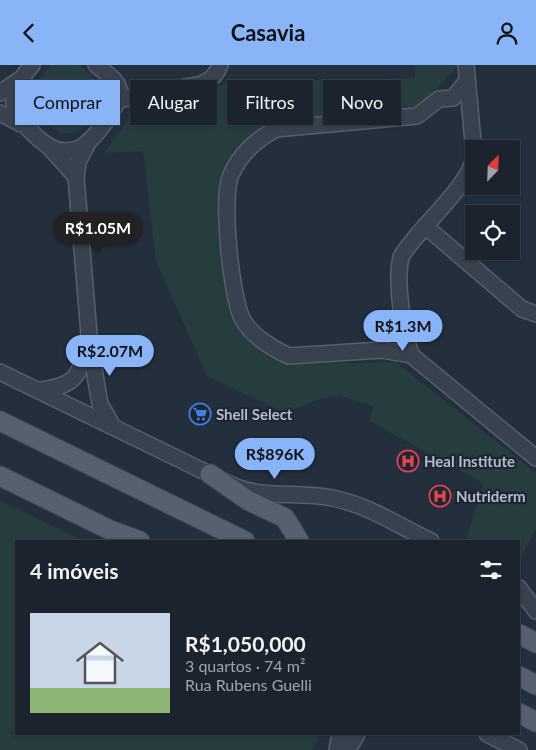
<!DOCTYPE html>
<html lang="pt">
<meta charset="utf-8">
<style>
body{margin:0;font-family:Lato,sans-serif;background:#282f3a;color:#f1f3f6;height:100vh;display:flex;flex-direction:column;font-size:19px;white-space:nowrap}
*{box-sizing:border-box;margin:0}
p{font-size:16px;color:#a0a4aa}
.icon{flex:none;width:28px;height:28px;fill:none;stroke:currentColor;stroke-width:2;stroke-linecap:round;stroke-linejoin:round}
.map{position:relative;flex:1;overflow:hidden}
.side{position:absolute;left:15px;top:475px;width:505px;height:195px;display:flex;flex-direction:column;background:#1b232e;border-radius:0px;box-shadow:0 1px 4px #0004,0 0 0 1px #39404a}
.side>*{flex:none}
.hud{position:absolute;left:15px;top:15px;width:506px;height:45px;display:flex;gap:10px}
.needle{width:32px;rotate:23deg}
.fabs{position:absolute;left:465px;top:75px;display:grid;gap:10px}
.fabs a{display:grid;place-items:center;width:55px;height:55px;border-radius:0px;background:#1b232e;box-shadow:0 1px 4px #0004,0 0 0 1px #39404a;font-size:25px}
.price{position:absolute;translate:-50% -42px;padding:0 11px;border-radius:18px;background:#8ab4f8;color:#111;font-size:16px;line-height:32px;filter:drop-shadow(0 1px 2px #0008)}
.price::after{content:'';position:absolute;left:50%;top:30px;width:15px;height:11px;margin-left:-8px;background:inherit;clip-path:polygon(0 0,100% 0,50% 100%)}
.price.active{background:#222;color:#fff}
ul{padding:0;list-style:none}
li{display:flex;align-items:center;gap:15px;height:125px;padding:0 15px}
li+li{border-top:1px solid #39404a}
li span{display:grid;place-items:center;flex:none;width:140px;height:100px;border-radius:0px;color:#555}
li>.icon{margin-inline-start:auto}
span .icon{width:60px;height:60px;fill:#fffc;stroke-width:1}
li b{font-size:21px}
h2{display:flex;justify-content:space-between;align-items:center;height:60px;padding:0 15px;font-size:21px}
.tag{padding:0 18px;border-radius:0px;background:#1b232e;box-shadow:0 1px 4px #0004,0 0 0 1px #39404a;font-size:18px;line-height:45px}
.tag.active{background:#8ab4f8;color:#111}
header{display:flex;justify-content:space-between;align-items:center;height:65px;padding:0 15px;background:#8ab4f8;color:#111;font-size:22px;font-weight:700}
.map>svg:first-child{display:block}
.green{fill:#263c3f}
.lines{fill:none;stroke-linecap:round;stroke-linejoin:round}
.minor-casing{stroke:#565f6c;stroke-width:18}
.major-casing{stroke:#414a57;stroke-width:21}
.minor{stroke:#38414e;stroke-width:15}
.major{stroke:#56606e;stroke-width:19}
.labels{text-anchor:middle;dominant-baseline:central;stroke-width:4.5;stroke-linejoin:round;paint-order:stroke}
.poi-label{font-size:15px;font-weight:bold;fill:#b4bcc9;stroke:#1d2633;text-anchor:start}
</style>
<header><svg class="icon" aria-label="back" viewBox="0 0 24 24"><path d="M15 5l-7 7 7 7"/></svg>Casavia<svg class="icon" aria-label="person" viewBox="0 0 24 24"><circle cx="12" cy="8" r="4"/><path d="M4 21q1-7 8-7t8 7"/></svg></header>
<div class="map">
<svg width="536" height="685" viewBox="0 0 536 685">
<rect width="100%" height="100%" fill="#242f3e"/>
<g class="green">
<path d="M51,0H79L102,20V39L79,67L62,69L58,67L33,44L32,23Z"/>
<path d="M415,0H458L422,40L407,47L264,59L221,113L229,244L237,259L269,292L288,299L396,297L536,408V463L519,497V476H466L483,418L369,356L374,342L339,330L320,334L284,348L207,311L156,196L143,86L104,88L141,37L237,17L415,13Z"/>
<path d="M0,436L84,476H16V669H320L312,685H0Z"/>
</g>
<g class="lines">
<g class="minor-casing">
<g id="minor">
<path d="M32,0C6,30 8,47 38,73C46,80 54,86 65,86C70,86 75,85 80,83C93,76 122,40 119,24C117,14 104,7 96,0"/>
<path d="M466,0L474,88"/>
<path d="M0,28L19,15"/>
<path d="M117,36L137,30L198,20C210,16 215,12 220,0"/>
<path d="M0,48L21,59"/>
<path d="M89,76L78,97L76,112L89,269L96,316L100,339L112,360"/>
<path d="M49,82L76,112"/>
<path d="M474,92C470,121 417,164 401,192C395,220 403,262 411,290L536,393"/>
<path d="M425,161L522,244L536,249"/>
<path d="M411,290L382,285L289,291C273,284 250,270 242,253C231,232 221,131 231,110C239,90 257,74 276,64L417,51L439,34L453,33L467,16"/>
<path d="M0,307L236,422C269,434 299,426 332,433C366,439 399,461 431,476"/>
<path d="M41,325C77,320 79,311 87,278"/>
<path d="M519,523L536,546"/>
<path d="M487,669L519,685"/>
<path d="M337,685L340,669"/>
<path d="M348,685L357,669"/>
</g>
</g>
<g class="major-casing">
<g id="major">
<path d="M0,356L245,476"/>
<path d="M210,409L249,436L285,453L299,476"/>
<path d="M0,411L110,465L140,476"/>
<path d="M519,569L536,578"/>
<path d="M519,611L536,620"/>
<path d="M519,648L536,657"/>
</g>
</g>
<use href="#minor" class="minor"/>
<use href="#major" class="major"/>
</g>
<defs>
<g id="supermarket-ring" transform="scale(1.125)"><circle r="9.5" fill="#1d2633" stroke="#3f7fe0" stroke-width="1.5"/><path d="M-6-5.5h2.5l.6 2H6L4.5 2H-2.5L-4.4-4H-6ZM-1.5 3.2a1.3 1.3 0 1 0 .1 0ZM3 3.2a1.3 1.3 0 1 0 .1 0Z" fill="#3f7fe0"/></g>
<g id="hospital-ring" transform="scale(1.125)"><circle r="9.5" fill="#1d2633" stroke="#e0444e" stroke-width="1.5"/><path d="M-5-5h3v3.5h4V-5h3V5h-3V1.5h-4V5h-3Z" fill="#e0444e"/></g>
</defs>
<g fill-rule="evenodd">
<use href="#supermarket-ring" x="200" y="349"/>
<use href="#hospital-ring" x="408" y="396"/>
<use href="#hospital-ring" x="440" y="431"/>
</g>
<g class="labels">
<g class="poi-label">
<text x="216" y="349">Shell Select</text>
<text x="424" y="396">Heal Institute</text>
<text x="456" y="431">Nutriderm</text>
</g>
</g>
</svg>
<div class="fabs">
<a><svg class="needle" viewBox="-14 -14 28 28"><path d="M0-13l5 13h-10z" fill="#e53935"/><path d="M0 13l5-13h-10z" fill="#a0a4aa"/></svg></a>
<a><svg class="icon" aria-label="locate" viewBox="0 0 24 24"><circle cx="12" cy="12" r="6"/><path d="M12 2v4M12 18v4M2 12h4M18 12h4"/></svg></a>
</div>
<b class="price active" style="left:98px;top:189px">R$1.05M</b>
<b class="price" style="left:403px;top:287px">R$1.3M</b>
<b class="price" style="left:110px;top:312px">R$2.07M</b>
<b class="price" style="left:275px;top:415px">R$896K</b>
<div class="hud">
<a class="tag active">Comprar</a>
<a class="tag">Alugar</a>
<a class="tag">Filtros</a>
<a class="tag">Novo</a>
</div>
<section class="side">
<h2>4 imóveis<svg class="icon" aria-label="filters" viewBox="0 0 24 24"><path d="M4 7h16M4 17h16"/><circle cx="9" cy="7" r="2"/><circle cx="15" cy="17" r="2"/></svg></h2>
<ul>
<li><span style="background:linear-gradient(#c9d6e8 75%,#8fb573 0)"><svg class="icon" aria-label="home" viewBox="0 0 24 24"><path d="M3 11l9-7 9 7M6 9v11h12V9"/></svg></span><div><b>R$1,050,000</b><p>3 quartos · 74 m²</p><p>Rua Rubens Guelli</p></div></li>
</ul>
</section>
</div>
